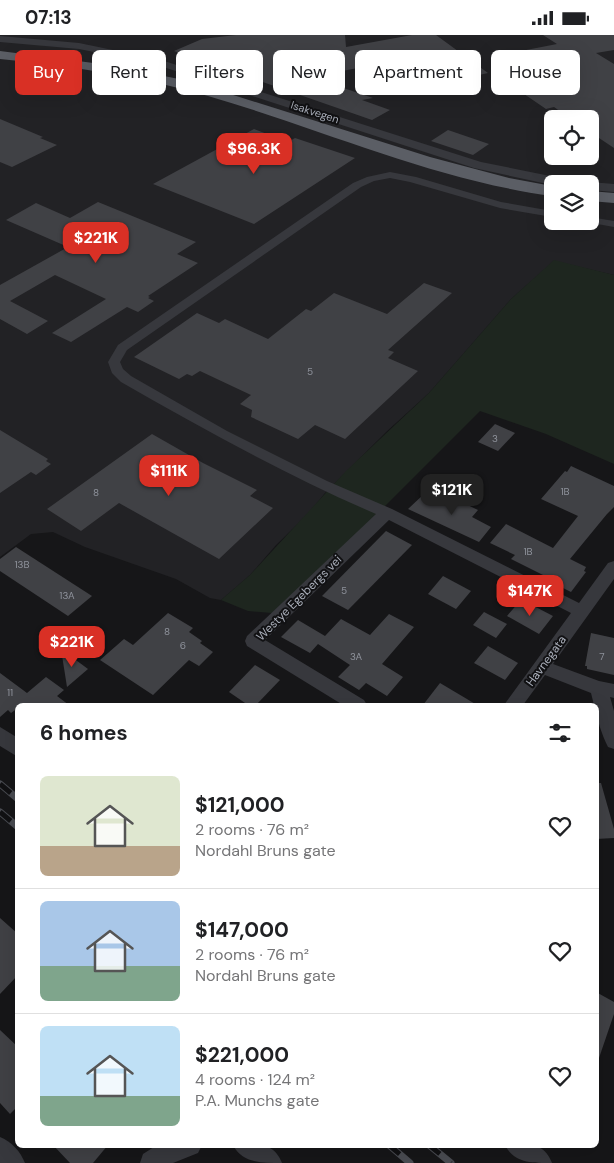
<!DOCTYPE html>
<meta charset="utf-8">
<style>
body{margin:0;font-family:"DM Sans",sans-serif;background:#f2f2f2;color:#202124;height:100vh;display:flex;flex-direction:column;font-size:19px;white-space:nowrap}
*{box-sizing:border-box;margin:0}
p{font-size:16px;color:#757577}
.icon{flex:none;width:28px;height:28px;fill:none;stroke:currentColor;stroke-width:2;stroke-linecap:round;stroke-linejoin:round}
.map{position:relative;flex:1;overflow:hidden}
.drawer{position:absolute;left:15px;top:668px;width:584px;height:445px;display:flex;flex-direction:column;background:#fff;border-radius:8px;box-shadow:0 5px 20px #0002}
.drawer>*{flex:none}
.banner{position:absolute;left:15px;top:15px;width:585px;height:45px;display:flex;gap:10px}
.controls{position:absolute;left:544px;top:75px;display:grid;gap:10px}
.controls a{display:grid;place-items:center;width:55px;height:55px;border-radius:8px;background:#fff;box-shadow:0 5px 20px #0002;font-size:25px}
.price{position:absolute;translate:-50% -42px;padding:0 11px;border-radius:10px;background:#d93025;color:#fff;font-size:16px;line-height:32px;filter:drop-shadow(0 1px 2px #0008)}
.price::after{content:'';position:absolute;left:50%;top:30px;width:15px;height:11px;margin-left:-8px;background:inherit;clip-path:polygon(0 0,100% 0,50% 100%)}
.price.selected{background:#222;color:#fff}
ul{padding:0;list-style:none}
li{display:flex;align-items:center;gap:15px;height:125px;padding:0 25px}
li+li{border-top:1px solid #e0e0e0}
li span{display:grid;place-items:center;flex:none;width:140px;height:100px;border-radius:8px;color:#555}
li>.icon{margin-inline-start:auto}
span .icon{width:60px;height:60px;fill:#fffc;stroke-width:1}
li b{font-size:21px}
h2{display:flex;justify-content:space-between;align-items:center;height:60px;padding:0 25px;font-size:21px}
.chip{padding:0 18px;border-radius:8px;background:#fff;box-shadow:0 5px 20px #0002;font-size:18px;line-height:45px}
.chip.selected{background:#d93025;color:#fff}
.status{display:flex;justify-content:space-between;align-items:center;height:35px;padding:0 25px;background:#fff;direction:ltr}
.status svg{height:14px;fill:currentColor}
.map>svg:first-child{display:block}
.built{fill:#222225;fill-rule:evenodd}
.green{fill:#1e261f}
.building{fill:#404145}
.lines{fill:none;stroke-linecap:round;stroke-linejoin:round}
.minor{fill:#37383d;fill-rule:evenodd}
.tertiary{fill:#37383d;fill-rule:evenodd}
.trunk{fill:#5b5e65;fill-rule:evenodd}
.rail-casing{stroke:#4a4c52;stroke-width:7}
.rail{stroke:#111113;stroke-width:5;stroke-dasharray:14;stroke-linecap:butt}
.labels{text-anchor:middle;dominant-baseline:central;stroke-width:4;stroke-linejoin:round;paint-order:stroke}
.number-label{font-size:10px;fill:#8e929b}
.far-street-label{font-size:11px;fill:#a8adb8;stroke:#111113}
.street-label{font-size:12px;fill:#a8adb8;stroke:#111113}
</style>
<div class="status"><b>07:13</b><svg viewBox="0 0 49 12"><path d="M0 12V9h3v3zM5 12V6h3v6zM10 12V3h3v9zM15 12V0h3v12zM26 1h20v11H26zM47 4h2v5h-2z"/></svg></div>
<div class="map">
<svg width="614" height="1128" viewBox="0 0 614 1128">
<rect width="100%" height="100%" fill="#161618"/>
<path class="built" d="M0,0H614V240L554,226L511,264L429,358L386,397L325,458L308,479L276,510L250,540L221,565L210,563L176,544L85,512L53,497L31,499L0,522ZM552,84H590V121H552ZM552,149H590V186H552Z"/>
<path class="green" d="M554,225L614,240V429L546,399L480,376L373,483L272,578L248,576L221,565L250,540L346,436L429,358L511,264Z"/>
<g class="building">
<path d="M236,0H345L346,12L412,0H436L488,38L422,53L389,27L311,42L373,63L362,65L390,75L372,85L174,16L202,4Z"/>
<path d="M543,0H614V15L596,18L614,29V113L590,97V84H571L554,72L546,74L508,48L553,37L521,16L557,9Z"/>
<path d="M0,84L43,102L40,103L57,110L12,132L0,127Z"/>
<path d="M254,94L288,107L295,103L355,123L254,189L153,149Z"/>
<path d="M448,95L489,109L473,120L431,106Z"/>
<path d="M98,167L196,207L177,219L198,228L148,261L150,262L148,263L154,266L138,277L127,272L71,307L52,298L106,264L55,240L10,266L48,286L27,299L0,284V250L68,212L6,185L36,168L70,183Z"/>
<path d="M424,248L452,258L388,315L394,317L388,323L418,336L345,404L315,390L298,404L251,382L252,375L240,369L251,360L200,336L192,341L187,339L179,344L134,322L197,278L219,288L225,284L268,304L306,274L311,276L334,258L387,279Z"/>
<path d="M495,389L515,398L498,416L478,407Z"/>
<path d="M0,395L48,424L46,426L51,429L36,440L31,437L0,458Z"/>
<path d="M152,399L203,428L257,455L250,461L273,473L219,524L119,468L81,496L47,474Z"/>
<path d="M571,431L614,451V472L607,479L570,524L586,532L584,536L586,537L571,557L549,546L551,544L511,524L515,520L490,508L506,489L553,513L578,481L541,464L565,436L567,437Z"/>
<path d="M424,459L445,469L451,462L478,475L472,482L491,492L479,507L408,474Z"/>
<path d="M386,496L412,510L348,575L322,561Z"/>
<path d="M16,512L92,561L68,581L0,536V524Z"/>
<path d="M443,541L471,556L456,574L428,559Z"/>
<path d="M520,566L529,571L530,569L553,581L539,599L507,581Z"/>
<path d="M484,577L507,589L496,603L473,590Z"/>
<path d="M168,578L193,593L189,597L202,606L200,608L213,617L199,631L189,625L153,660L100,625L124,604L133,610Z"/>
<path d="M389,579L414,592L382,629L403,642L387,661L366,648L359,655L338,642L350,630L318,609L310,618L281,602L298,585L325,601L341,584L370,600Z"/>
<path d="M591,598L614,603V640L587,634V631H585Z"/>
<path d="M488,611L518,628L505,645L474,628Z"/>
<path d="M61,614L88,634L67,652Z"/>
<path d="M255,630L280,645L256,670H248L229,657Z"/>
<path d="M0,638L27,658L46,642L64,655L57,661L69,670H18V673L11,678L8,675L0,682Z"/>
<path d="M440,648L477,670H423Z"/>
<path d="M596,748H601L614,794V803L596,804Z"/>
<path d="M0,883L18,899V940L0,959Z"/>
<path d="M596,957L614,967V979L599,1023H596Z"/>
<path d="M0,995L18,1012V1071L10,1079L0,1068Z"/>
<path d="M53,1110H108L93,1128H70Z"/>
</g>
<g class="lines">
<g class="minor">
<path d="M390,137L416,142L501,167L552,176V182L500,173L410,147L390,143L374,146L361,152L127,315L120,327L123,334L131,341L227,396L327,446L392,474L579,568L608,528L614,526V544L553,629L599,646L614,649V663L610,662L614,676V714L608,712C602,700 596,683 596,670H594L591,658L545,640L523,670H504L571,578L389,485L265,605L364,665L367,670H343L247,611L245,606L247,601L376,479C288,441 205,395 121,347L112,338L108,327L118,310L353,148L367,142Z"/>
<path d="M590,182L614,186V192L586,187L590,186Z"/>
<path d="M0,692L18,703V722L0,711Z"/>
<path d="M0,1102C12,1107 20,1116 25,1128H0Z"/>
<path d="M157,1110H202L198,1118L173,1128H140L143,1119Z"/>
<path d="M233,1110C254,1110 273,1105 282,1128C261,1128 242,1128 233,1110Z"/>
<path d="M505,1110C526,1110 543,1105 552,1128C531,1128 514,1128 505,1110Z"/>
</g>
<g class="tertiary">
<path d="M0,1L79,8L161,25L481,127L570,145L576,149L552,150L474,133L154,29L79,14L0,7Z"/>
<path d="M590,147L614,149V157L590,155V149H585Z"/>
</g>
<g class="trunk">
<path d="M0,16L109,30L189,46L430,122L509,143L552,151V161C434,145 322,94 208,61C140,41 70,31 0,24Z"/>
<path d="M590,156L614,158V168L590,166Z"/>
</g>
<g class="rail-casing">
<g id="rail">
<path d="M0,749L18,764"/>
<path d="M0,777L18,792"/>
<path d="M389,1110L410,1128"/>
<path d="M429,1110L451,1128"/>
</g>
</g>
<use href="#rail" class="rail"/>
</g>
<g class="labels">
<g class="number-label">
<text x="310" y="336">5</text>
<text x="495" y="403">3</text>
<text x="565" y="456">1B</text>
<text x="96" y="457">8</text>
<text x="528" y="516">1B</text>
<text x="22" y="529">13B</text>
<text x="344" y="555">5</text>
<text x="67" y="560">13A</text>
<text x="167" y="596">8</text>
<text x="183" y="610">6</text>
<text x="356" y="621">3A</text>
<text x="602" y="621">7</text>
<text x="10" y="657">11</text>
</g>
<g class="far-street-label">
<text transform="translate(315 77) rotate(18)">Isakvegen</text>
</g>
<g class="street-label">
<text transform="translate(299 563) rotate(-45)">Westye Egebergs vei</text>
<text transform="translate(546 626) rotate(-54)">Havnegata</text>
</g>
</g>
</svg>
<div class="controls">
<a><svg class="icon" aria-label="locate" viewBox="0 0 24 24"><circle cx="12" cy="12" r="6"/><path d="M12 2v4M12 18v4M2 12h4M18 12h4"/></svg></a>
<a><svg class="icon" aria-label="layers" viewBox="0 0 24 24"><path d="M12 4l9 5-9 5-9-5zM3 14l9 5 9-5"/></svg></a>
</div>
<b class="price" style="left:254px;top:140px">$96.3K</b>
<b class="price" style="left:96px;top:229px">$221K</b>
<b class="price" style="left:169px;top:462px">$111K</b>
<b class="price selected" style="left:452px;top:481px">$121K</b>
<b class="price" style="left:530px;top:582px">$147K</b>
<b class="price" style="left:72px;top:633px">$221K</b>
<div class="banner">
<a class="chip selected">Buy</a>
<a class="chip">Rent</a>
<a class="chip">Filters</a>
<a class="chip">New</a>
<a class="chip">Apartment</a>
<a class="chip">House</a>
</div>
<section class="drawer">
<h2>6 homes<svg class="icon" aria-label="filters" viewBox="0 0 24 24"><path d="M4 7h16M4 17h16"/><circle cx="9" cy="7" r="2"/><circle cx="15" cy="17" r="2"/></svg></h2>
<ul>
<li><span style="background:linear-gradient(#dfe7d0 70%,#b9a48a 0)"><svg class="icon" aria-label="home" viewBox="0 0 24 24"><path d="M3 11l9-7 9 7M6 9v11h12V9"/></svg></span><div><b>$121,000</b><p>2 rooms · 76 m²</p><p>Nordahl Bruns gate</p></div><svg class="icon" aria-label="heart" viewBox="0 0 24 24"><path d="M12 20l-8-8c-3-5 5-10 8-4 3-6 11-1 8 4z"/></svg></li>
<li><span style="background:linear-gradient(#a9c7e8 65%,#7fa58c 0)"><svg class="icon" aria-label="home" viewBox="0 0 24 24"><path d="M3 11l9-7 9 7M6 9v11h12V9"/></svg></span><div><b>$147,000</b><p>2 rooms · 76 m²</p><p>Nordahl Bruns gate</p></div><svg class="icon" aria-label="heart" viewBox="0 0 24 24"><path d="M12 20l-8-8c-3-5 5-10 8-4 3-6 11-1 8 4z"/></svg></li>
<li><span style="background:linear-gradient(#bfe0f5 70%,#7fa58c 0)"><svg class="icon" aria-label="home" viewBox="0 0 24 24"><path d="M3 11l9-7 9 7M6 9v11h12V9"/></svg></span><div><b>$221,000</b><p>4 rooms · 124 m²</p><p>P.A. Munchs gate</p></div><svg class="icon" aria-label="heart" viewBox="0 0 24 24"><path d="M12 20l-8-8c-3-5 5-10 8-4 3-6 11-1 8 4z"/></svg></li>
</ul>
</section>
</div>
